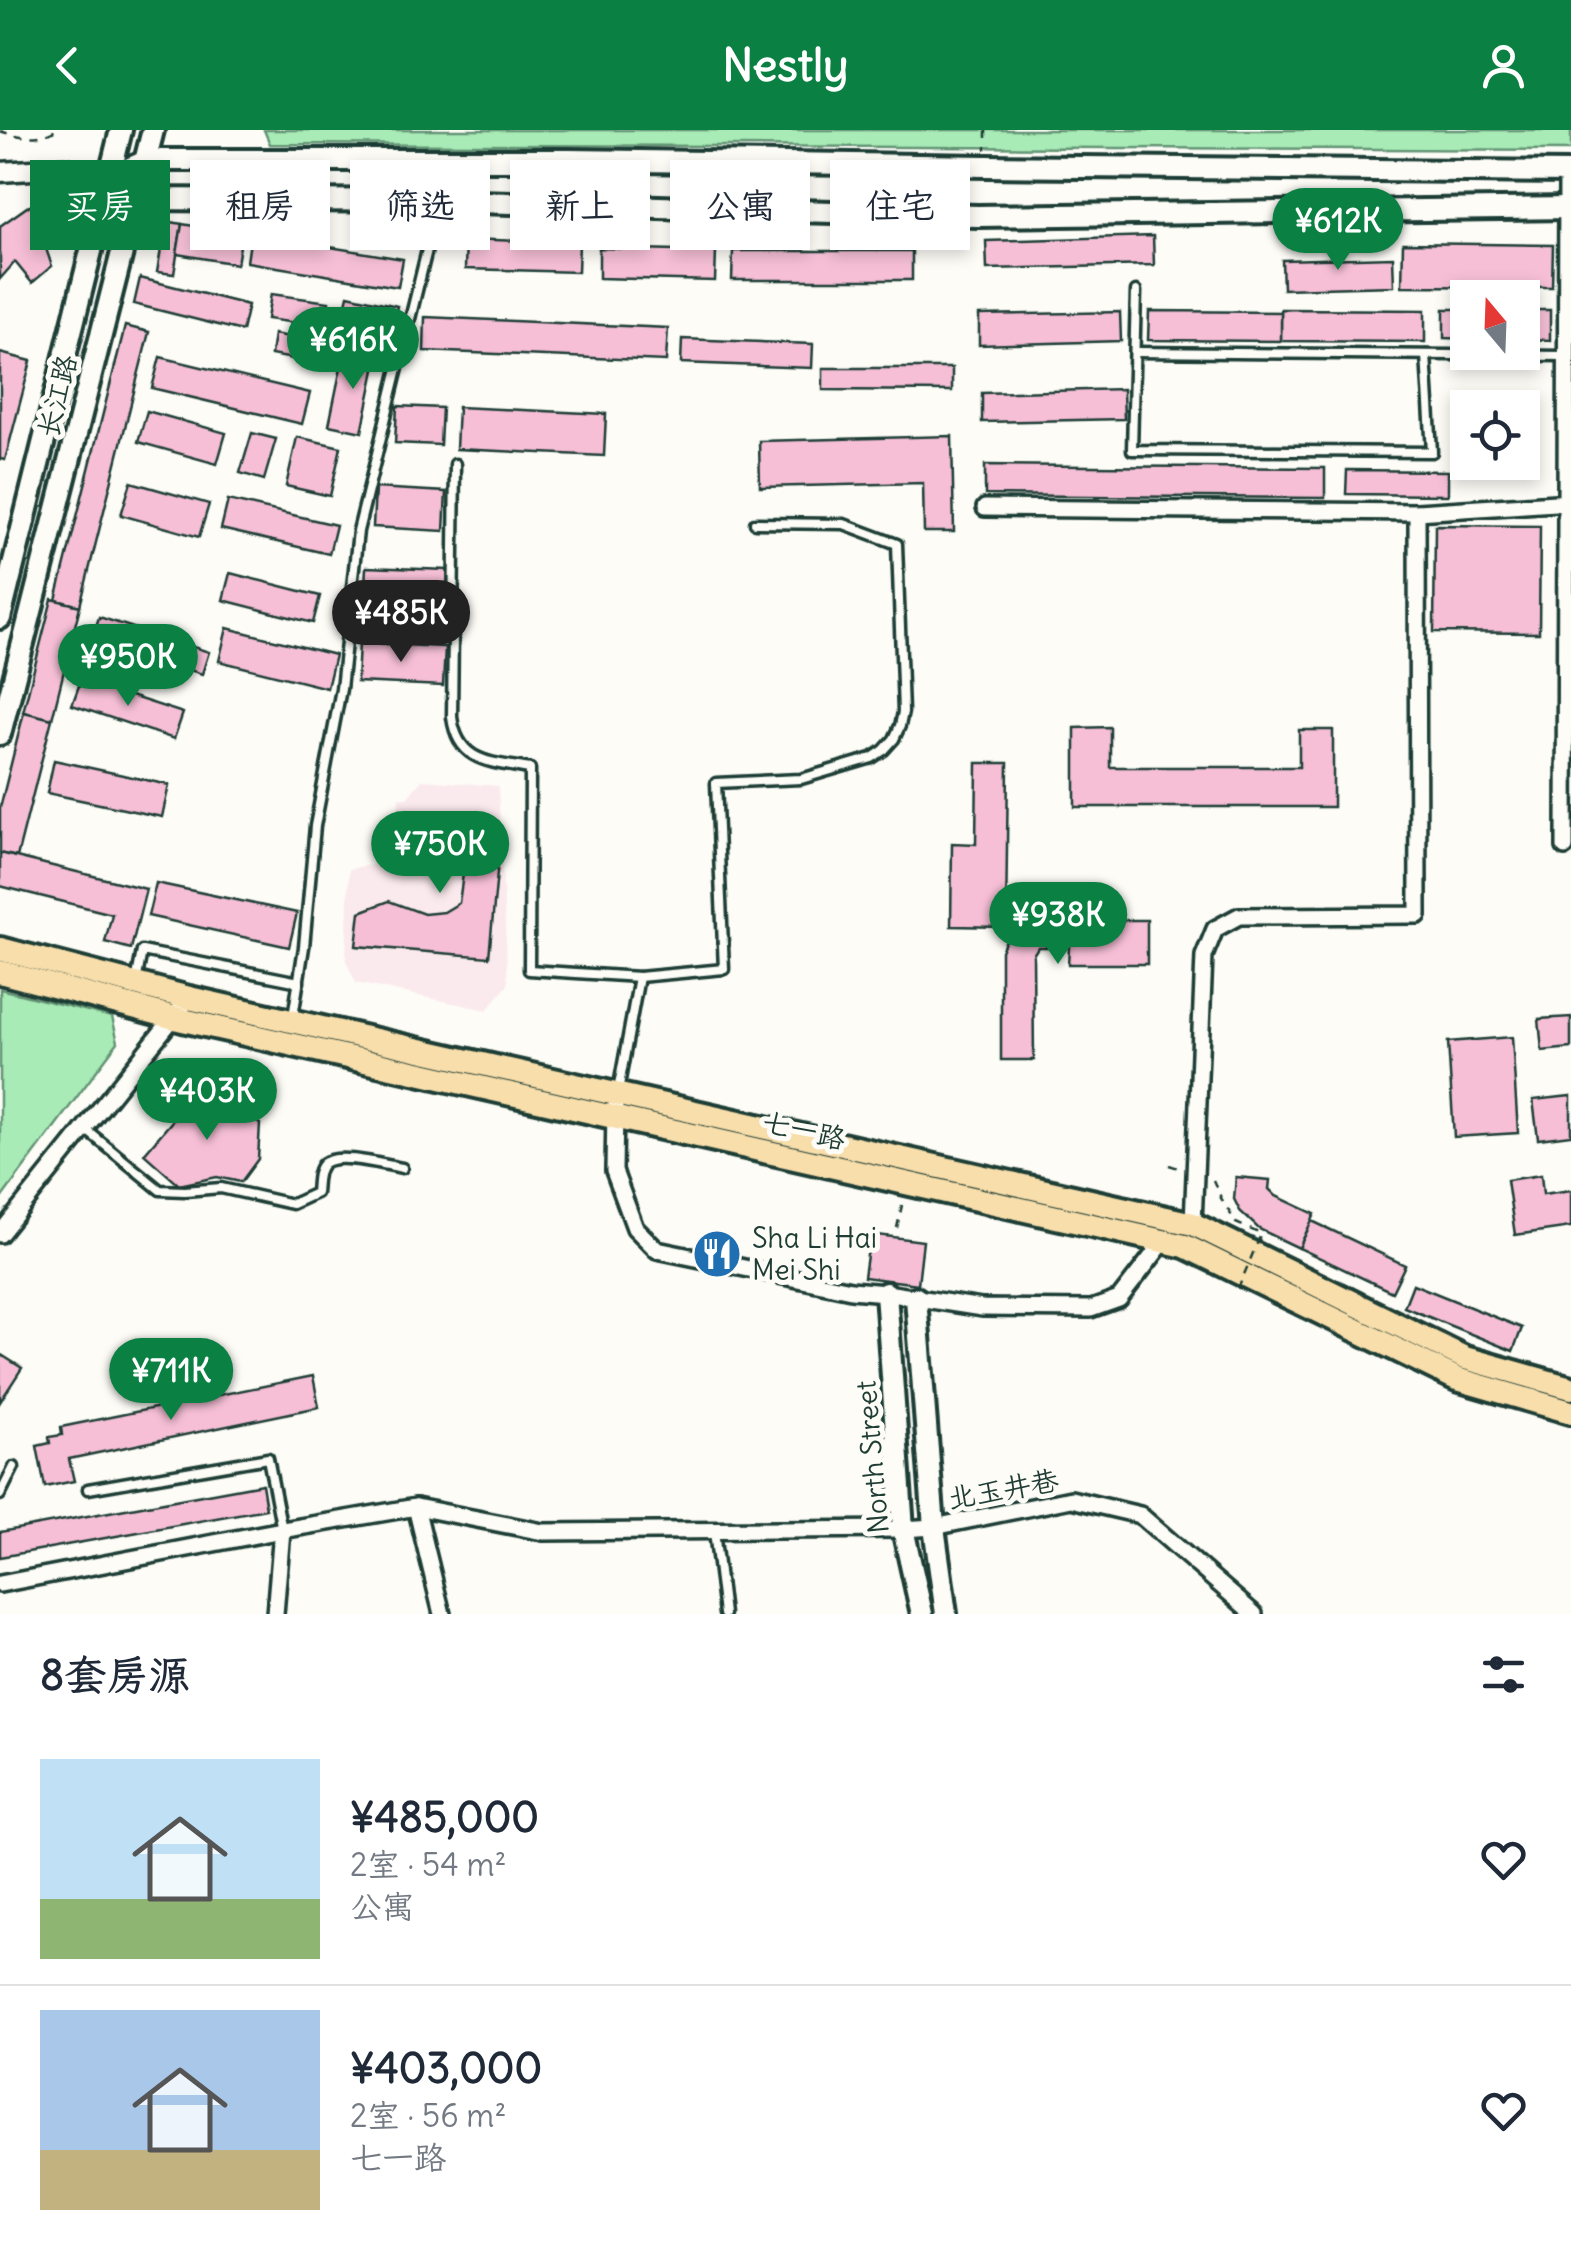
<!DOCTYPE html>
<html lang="zh">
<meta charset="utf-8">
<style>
body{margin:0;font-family:Delius,"LXGW WenKai TC",sans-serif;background:#f6f6f7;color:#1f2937;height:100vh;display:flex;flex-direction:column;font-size:38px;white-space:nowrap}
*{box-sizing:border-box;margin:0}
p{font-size:32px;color:#747a83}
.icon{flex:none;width:55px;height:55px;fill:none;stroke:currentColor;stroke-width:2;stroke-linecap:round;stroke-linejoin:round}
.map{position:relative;height:1484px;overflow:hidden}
.panel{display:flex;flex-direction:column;background:#fff;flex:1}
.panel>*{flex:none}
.hud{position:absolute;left:30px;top:30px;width:1000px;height:90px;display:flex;gap:20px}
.needle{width:65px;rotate:341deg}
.tools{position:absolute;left:1450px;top:150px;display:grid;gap:20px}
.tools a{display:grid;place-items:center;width:90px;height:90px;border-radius:0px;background:#fff;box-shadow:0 5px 15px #0003;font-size:50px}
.price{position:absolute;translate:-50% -85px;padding:0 22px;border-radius:35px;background:#0b8043;color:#fff;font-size:32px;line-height:65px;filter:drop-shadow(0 2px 5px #0008)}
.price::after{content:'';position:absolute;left:50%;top:60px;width:30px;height:22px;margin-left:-15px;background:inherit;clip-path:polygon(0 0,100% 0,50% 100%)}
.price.current{background:#222;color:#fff}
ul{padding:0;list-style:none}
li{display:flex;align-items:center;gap:30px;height:250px;padding:0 40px}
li+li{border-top:2px solid #e0e1e3}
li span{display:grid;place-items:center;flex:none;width:280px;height:200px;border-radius:0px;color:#555}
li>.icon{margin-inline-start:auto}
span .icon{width:120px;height:120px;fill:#fffc;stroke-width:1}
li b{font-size:42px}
h2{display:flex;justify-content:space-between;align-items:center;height:120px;padding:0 40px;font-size:42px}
.chip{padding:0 35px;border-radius:0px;background:#fff;box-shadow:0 5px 15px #0003;font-size:35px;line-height:90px}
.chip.current{background:#0b8043;color:#fff}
header{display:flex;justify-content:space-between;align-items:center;height:130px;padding:0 40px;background:#0b8043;color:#fff;font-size:45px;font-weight:800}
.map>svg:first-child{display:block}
.built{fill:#fbeaed}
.green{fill:#a8ebb6;stroke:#649475;stroke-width:2.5}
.building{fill:#f6bfd6;stroke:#1f3d34;stroke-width:2.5}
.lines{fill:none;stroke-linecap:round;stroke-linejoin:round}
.service-casing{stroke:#1f3d34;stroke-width:15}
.minor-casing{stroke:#1f3d34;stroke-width:22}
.tertiary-casing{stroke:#1f3d34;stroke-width:25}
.secondary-casing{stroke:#1f3d34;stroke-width:28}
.primary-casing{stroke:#1f3d34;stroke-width:30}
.path{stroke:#1f3d34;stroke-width:2.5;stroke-dasharray:8 8;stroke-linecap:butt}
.service{stroke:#fdfcf7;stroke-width:8}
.minor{stroke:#fdfcf7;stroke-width:15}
.tertiary{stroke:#fdfcf7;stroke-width:18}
.secondary{stroke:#fdfcf7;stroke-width:20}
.primary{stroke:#f8deab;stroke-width:22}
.path-bridge{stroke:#1f3d34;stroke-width:2.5;stroke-dasharray:8 8;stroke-linecap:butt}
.labels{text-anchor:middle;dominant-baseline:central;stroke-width:10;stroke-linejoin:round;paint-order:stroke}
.street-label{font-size:28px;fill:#1f3d34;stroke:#fdfcf7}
.poi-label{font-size:28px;fill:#1f3d34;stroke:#fdfcf7;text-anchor:start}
</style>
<header><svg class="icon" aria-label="back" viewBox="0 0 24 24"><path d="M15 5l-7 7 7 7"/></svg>Nestly<svg class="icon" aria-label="person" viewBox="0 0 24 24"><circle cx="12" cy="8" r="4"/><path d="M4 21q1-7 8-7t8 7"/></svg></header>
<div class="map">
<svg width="1571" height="1484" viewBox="0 0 1571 1484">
<rect width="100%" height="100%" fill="#fdfcf7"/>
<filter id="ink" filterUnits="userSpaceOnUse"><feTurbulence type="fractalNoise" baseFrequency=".01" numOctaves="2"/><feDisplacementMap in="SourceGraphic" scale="20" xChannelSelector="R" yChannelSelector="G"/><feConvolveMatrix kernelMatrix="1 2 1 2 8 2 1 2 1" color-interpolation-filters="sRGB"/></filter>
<g filter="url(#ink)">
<path class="built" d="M422,650L498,656L508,855L487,880L356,853L346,831L349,739L396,730L399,667L407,668Z"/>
<g class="green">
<path d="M264,0H1571V20L270,14Z"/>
<path d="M0,859L112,887L118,912L0,1070Z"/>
</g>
<g class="building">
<path d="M64,65L87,68L82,101L72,100L43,110L52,136L32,153L15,132L0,149V96L27,77Z"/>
<path d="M166,91L182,94L174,144L157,142Z"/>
<path d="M182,94L242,104L237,134L177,124Z"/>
<path d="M251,104L403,129L398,157L247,132Z"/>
<path d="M1153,106L1154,135L987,139L986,111Z"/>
<path d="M466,109L579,113L578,142L465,139Z"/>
<path d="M1403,113L1553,115L1552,157L1402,156Z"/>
<path d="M599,118L716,121L715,151L599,148Z"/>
<path d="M733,121H912V150H732Z"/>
<path d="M1393,127L1394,156L1283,159L1282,130Z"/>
<path d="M140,148L248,175L242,201L134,174Z"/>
<path d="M271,164L329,172L325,197L267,189Z"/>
<path d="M348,165L397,176L392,201L342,191Z"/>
<path d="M1281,179L1425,180V212L1281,211Z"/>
<path d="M1444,179H1468V209L1444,208Z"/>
<path d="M1522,180H1550V210L1522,209Z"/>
<path d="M1149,181L1281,182V211L1148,210Z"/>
<path d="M1120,182L1121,211L979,215V185Z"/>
<path d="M425,187L668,198L666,231L424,221Z"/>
<path d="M125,196L149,202L80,476L56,470Z"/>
<path d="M274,204L325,214L321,234L271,225Z"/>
<path d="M682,209L813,214L812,238L681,233Z"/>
<path d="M0,223L31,231L5,330L0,329Z"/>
<path d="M344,223L377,230L362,302L329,295Z"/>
<path d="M160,227L310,263L302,294L152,258Z"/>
<path d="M823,238H952V261L823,260Z"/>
<path d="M1123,259L1124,289L982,292V263Z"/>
<path d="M397,276L442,278L440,315L395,313Z"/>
<path d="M458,277L606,284L604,326L456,319Z"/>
<path d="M147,281L226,303L217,334L138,312Z"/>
<path d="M252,303L276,309L264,350L240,343Z"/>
<path d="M952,306L954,402H924L923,353L760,357L759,311Z"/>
<path d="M297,307L341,317L330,366L286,356Z"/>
<path d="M985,335L1325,338V368L985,365Z"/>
<path d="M1347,340L1448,341V365L1346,364Z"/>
<path d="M131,352L209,374L199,407L121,385Z"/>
<path d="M375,358L446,362L444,401L373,397Z"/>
<path d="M228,370L336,395L329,424L221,399Z"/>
<path d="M1435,395L1540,396L1539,503L1434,502Z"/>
<path d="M366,437L448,440L446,480L364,476Z"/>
<path d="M230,443L320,466L313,493L223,470Z"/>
<path d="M52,469L80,476L52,589L23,582Z"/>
<path d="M99,487L209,522L202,544L92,509Z"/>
<path d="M227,498L335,525L327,558L219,531Z"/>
<path d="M359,513L445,517L443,556L357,552Z"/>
<path d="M81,550L183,583L174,609L72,575Z"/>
<path d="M24,582L52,589L17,727L0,723V678Z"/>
<path d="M1110,597V637H1299V600H1333V677H1075V598Z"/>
<path d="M54,630L169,655L162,687L47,663Z"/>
<path d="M977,633H1008L1006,797L951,796L952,713L976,714Z"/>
<path d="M412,682L475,685V708L482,709L478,730L498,732L489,827L356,816L360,782L389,771L424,784L444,782L459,773L464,737L454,729L414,727L409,693Z"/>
<path d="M0,723L146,759L131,819L105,812L112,784L0,756Z"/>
<path d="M156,753L297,783L289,817L148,786Z"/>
<path d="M1038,790H1147V834H1068L1069,817H1038L1033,825L1034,930H1001V821L1006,810L1015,800L1026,793Z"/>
<path d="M1571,887V918L1542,921L1539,889Z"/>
<path d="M1512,907L1518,1003L1454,1007L1448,912Z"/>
<path d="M202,956L216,970L260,994L258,1029L241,1052L217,1047L179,1055L144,1024Z"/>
<path d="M1571,966V1005L1538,1009L1533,970Z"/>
<path d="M1541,1045L1543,1064L1571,1060V1097L1515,1105L1507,1050Z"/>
<path d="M1236,1047L1270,1050L1269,1059L1276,1066L1315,1084L1299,1118L1259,1099L1240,1081L1234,1069Z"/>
<path d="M1312,1091L1405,1135L1392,1162L1299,1118Z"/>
<path d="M870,1104L923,1111L918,1154L864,1147Z"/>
<path d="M1413,1154L1522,1198L1513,1221L1404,1177Z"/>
<path d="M0,1224L22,1238L0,1272Z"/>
<path d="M313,1246L319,1277L69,1329L74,1351L45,1357L37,1316L50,1313L49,1307L62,1305L61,1297Z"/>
<path d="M262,1354L266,1379L0,1427V1402Z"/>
</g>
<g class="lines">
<g class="service-casing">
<g id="service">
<path d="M1136,161L1132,320L1432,322L1426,225"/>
<path d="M1135,222L1565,226"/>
<path d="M455,334L452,587C458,634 492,632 530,639L529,840L639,847L618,961"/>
<path d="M639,847L724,839L716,653L801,649L872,628L884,620L894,609L900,596L903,582L897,414L844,394L755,393"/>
<path d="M136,852L142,821L299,852"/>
<path d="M293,887L304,817L315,696L341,559L358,401L438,75"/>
<path d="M84,998L160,1060L185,1061L221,1058L292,1074L316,1063C317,1055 316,1039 324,1033C338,1022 385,1035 402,1038"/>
<path d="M88,1359L268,1328L282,1400"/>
<path d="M0,1365L14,1337"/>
<path d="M714,1401L724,1484"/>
</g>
</g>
<g class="minor-casing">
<g id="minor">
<path d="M985,378L1417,382L1571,372"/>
<path d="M1565,717L1567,41"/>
<path d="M615,978L614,1041L635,1098L657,1120L851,1160L886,1163L982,1178L1091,1179L1119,1169L1164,1111"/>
<path d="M1193,1094L1204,826L1215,799L1239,786L1418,785L1417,382"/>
<path d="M0,1104L189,868"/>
<path d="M416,1377L442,1484"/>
<path d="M0,1454L282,1400L416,1377L543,1402L903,1399L934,1397L1071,1369L1140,1385L1254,1484"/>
<path d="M275,1484L282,1400"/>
</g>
</g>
<g class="tertiary-casing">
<path id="tertiary" d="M0,42L64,38L109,46L146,30"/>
</g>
<g class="secondary-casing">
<g id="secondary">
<path d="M146,30H569L986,36L1571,42"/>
<path d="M109,46L135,69L439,71L978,86L1571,78"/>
<path d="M0,488L121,0"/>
<path d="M0,604L153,0"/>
<path d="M886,1163L903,1399L922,1484"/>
<path d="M916,1168L934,1397L946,1484"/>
</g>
</g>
<g class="primary-casing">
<g id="primary">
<path d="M0,819L189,868L1193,1094L1465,1228L1571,1258"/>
<path d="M0,842L183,890L1185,1116L1457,1249L1571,1282"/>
</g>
</g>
<g class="path">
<path d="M986,0V20"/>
<path d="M0,1C18,7 40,10 56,0"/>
<path d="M1169,1035L1182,1039"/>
<path d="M1213,1050L1221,1068L1236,1093L1261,1104"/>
<path d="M897,1098L902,1075"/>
</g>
<use href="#service" class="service"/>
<use href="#minor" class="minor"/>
<use href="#tertiary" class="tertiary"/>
<use href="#secondary" class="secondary"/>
<use href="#primary" class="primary"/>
<path class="path-bridge" d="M1238,1159L1261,1104"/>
</g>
</g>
<defs>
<g id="restaurant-disc" transform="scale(2.5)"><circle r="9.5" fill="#1f6fb2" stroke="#fdfcf7"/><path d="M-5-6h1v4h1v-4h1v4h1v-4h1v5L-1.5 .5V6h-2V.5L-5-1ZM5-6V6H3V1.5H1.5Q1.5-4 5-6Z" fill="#fff"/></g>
</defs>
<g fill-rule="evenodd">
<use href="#restaurant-disc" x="717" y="1124"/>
</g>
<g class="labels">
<g class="street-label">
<text transform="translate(57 266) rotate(-76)">长江路</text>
<text transform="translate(804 1000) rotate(13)">七一路</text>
<text transform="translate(872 1327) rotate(-95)">North Street</text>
<text transform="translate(1003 1359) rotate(-10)">北玉井巷</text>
</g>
<g class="poi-label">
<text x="752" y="1108">Sha Li Hai<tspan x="752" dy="32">Mei Shi</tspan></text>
</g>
</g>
</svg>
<div class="tools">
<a><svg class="needle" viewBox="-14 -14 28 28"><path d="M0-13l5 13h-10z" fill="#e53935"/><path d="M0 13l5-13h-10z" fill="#747a83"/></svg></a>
<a><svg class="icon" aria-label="locate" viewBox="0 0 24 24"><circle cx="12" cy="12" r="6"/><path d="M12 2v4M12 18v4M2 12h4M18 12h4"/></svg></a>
</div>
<b class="price" style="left:1338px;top:143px">¥612K</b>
<b class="price" style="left:353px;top:262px">¥616K</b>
<b class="price current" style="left:401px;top:535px">¥485K</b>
<b class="price" style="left:128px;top:579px">¥950K</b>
<b class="price" style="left:440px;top:766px">¥750K</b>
<b class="price" style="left:1058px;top:837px">¥938K</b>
<b class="price" style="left:207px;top:1013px">¥403K</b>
<b class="price" style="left:171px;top:1293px">¥711K</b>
<div class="hud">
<a class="chip current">买房</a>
<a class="chip">租房</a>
<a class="chip">筛选</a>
<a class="chip">新上</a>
<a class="chip">公寓</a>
<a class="chip">住宅</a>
</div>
</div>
<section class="panel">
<h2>8套房源<svg class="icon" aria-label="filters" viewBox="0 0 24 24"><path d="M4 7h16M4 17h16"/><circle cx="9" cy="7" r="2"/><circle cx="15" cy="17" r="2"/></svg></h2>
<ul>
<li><span style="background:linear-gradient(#bfe0f5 70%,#8fb573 0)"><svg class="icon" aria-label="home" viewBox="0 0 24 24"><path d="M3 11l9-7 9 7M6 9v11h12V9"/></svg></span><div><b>¥485,000</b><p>2室 · 54 m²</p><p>公寓</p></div><svg class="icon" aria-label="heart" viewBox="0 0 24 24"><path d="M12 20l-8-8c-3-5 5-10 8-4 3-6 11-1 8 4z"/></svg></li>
<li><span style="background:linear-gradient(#a9c7e8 70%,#c2b280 0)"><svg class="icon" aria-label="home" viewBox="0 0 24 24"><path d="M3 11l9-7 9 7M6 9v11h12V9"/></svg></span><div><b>¥403,000</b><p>2室 · 56 m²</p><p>七一路</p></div><svg class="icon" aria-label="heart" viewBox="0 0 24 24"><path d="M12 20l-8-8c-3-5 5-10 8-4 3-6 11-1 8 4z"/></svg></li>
</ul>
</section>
